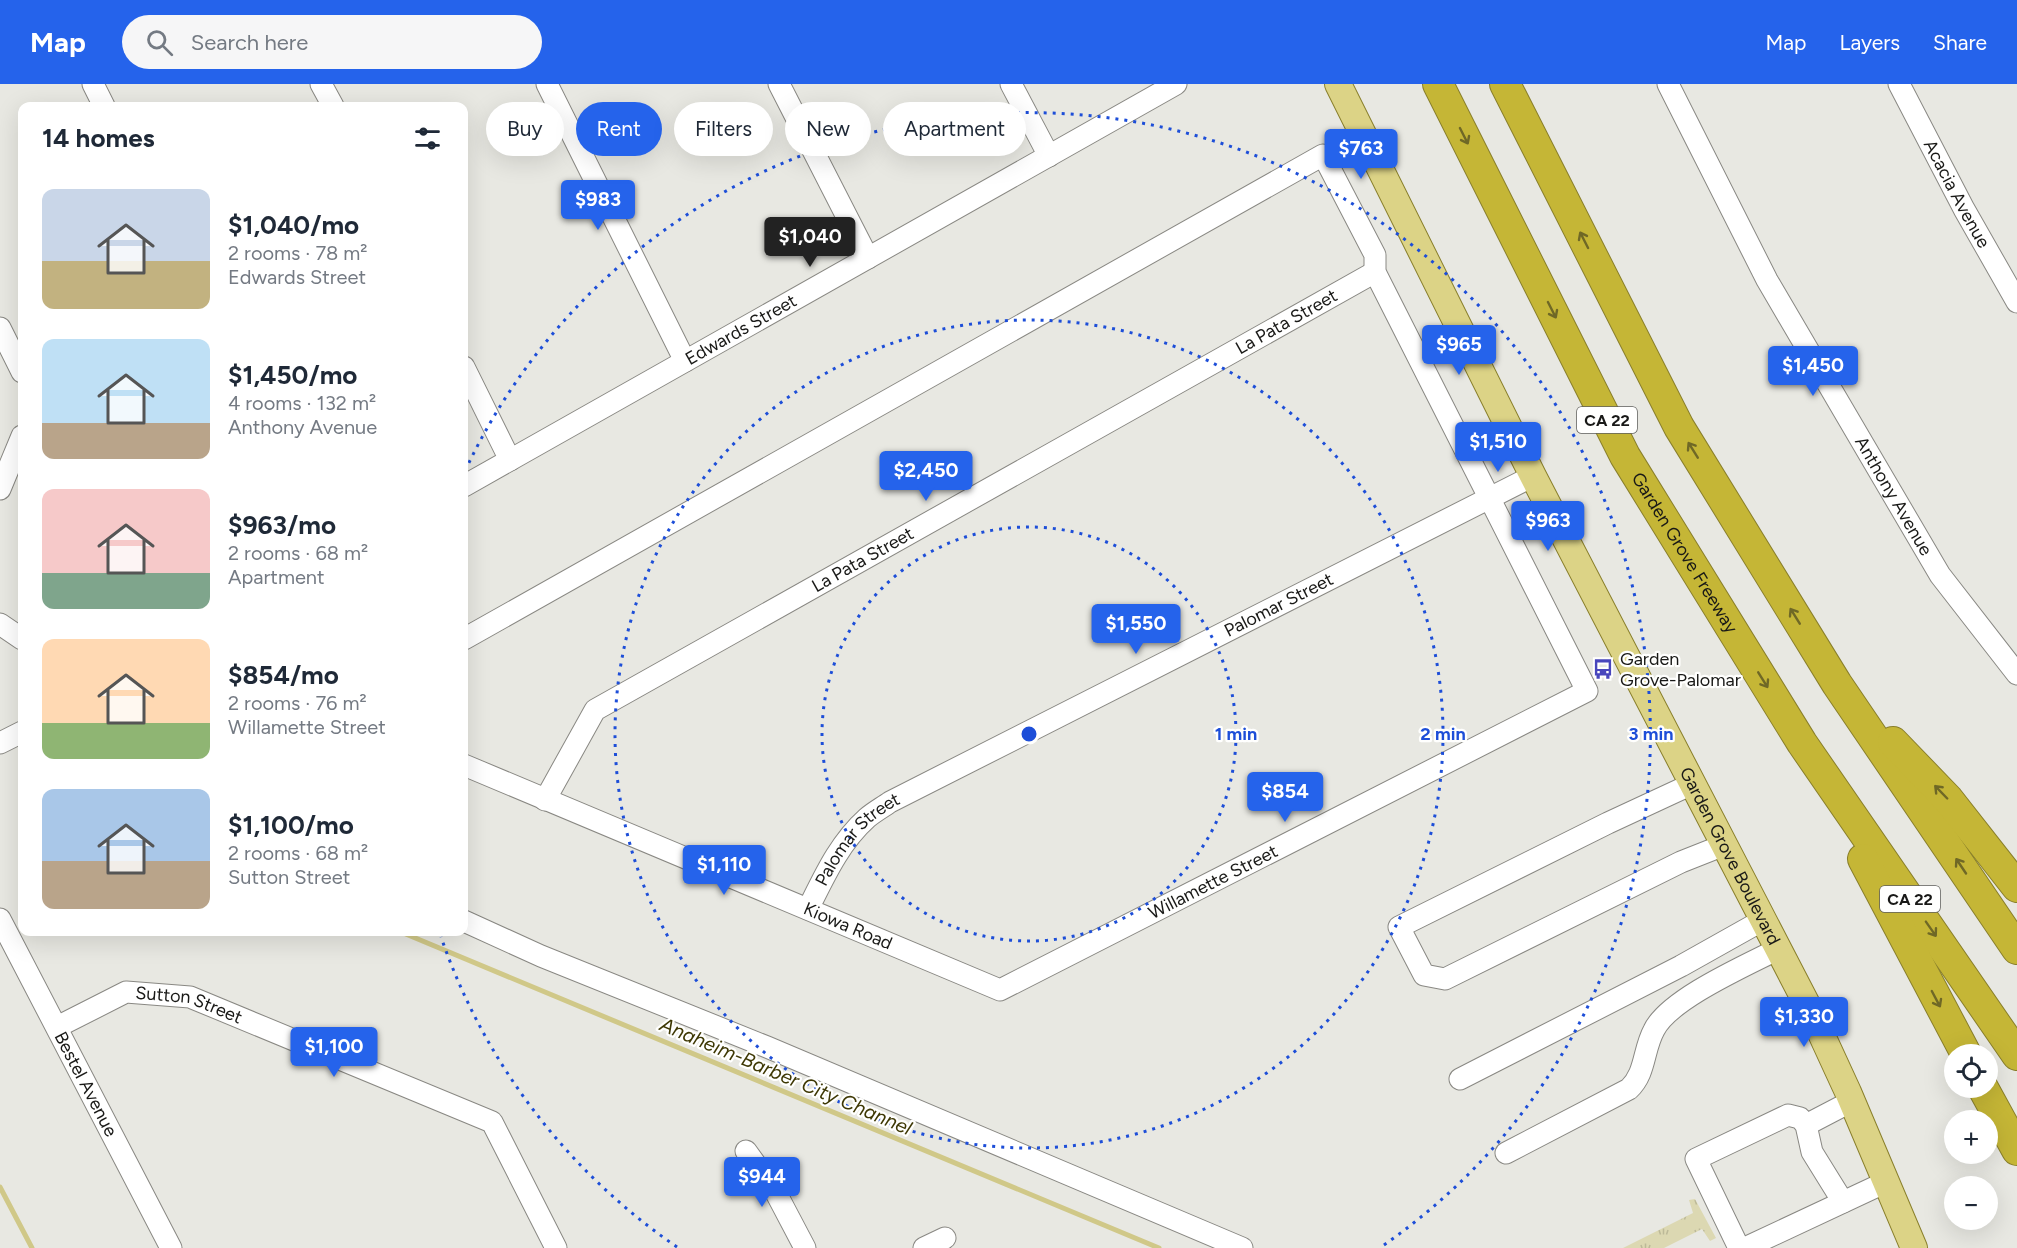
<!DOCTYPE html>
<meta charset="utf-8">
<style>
body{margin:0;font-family:Figtree,sans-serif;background:#f6f6f7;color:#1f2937;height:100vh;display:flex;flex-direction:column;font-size:22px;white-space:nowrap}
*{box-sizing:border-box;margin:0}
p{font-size:20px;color:#747a83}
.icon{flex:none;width:33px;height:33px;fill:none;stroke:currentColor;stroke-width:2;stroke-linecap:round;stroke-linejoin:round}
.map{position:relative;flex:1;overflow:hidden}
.drawer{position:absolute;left:18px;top:18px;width:450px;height:834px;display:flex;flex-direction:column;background:#fff;border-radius:12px;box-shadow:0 6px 24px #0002}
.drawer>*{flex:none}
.top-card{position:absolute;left:486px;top:18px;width:570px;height:54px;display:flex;gap:12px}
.fabs{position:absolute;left:1944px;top:960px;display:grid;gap:12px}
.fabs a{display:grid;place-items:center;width:54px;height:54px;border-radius:50%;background:#fff;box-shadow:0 6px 24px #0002;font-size:30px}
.price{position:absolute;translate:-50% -51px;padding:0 14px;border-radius:6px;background:#2563eb;color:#fff;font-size:20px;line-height:39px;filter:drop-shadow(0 2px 3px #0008)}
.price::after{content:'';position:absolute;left:50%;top:36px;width:18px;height:14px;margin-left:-9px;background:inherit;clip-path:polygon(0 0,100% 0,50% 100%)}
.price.current{background:#222;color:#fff}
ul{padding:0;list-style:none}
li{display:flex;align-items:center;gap:18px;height:150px;padding:0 24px}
li span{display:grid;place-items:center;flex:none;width:168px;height:120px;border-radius:12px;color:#555}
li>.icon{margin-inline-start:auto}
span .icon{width:72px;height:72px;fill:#fffc;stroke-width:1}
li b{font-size:26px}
h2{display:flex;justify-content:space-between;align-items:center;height:72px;padding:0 24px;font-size:26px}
.pill{padding:0 21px;border-radius:27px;background:#fff;box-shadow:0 6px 24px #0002;font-size:21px;line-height:54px}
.pill.current{background:#2563eb;color:#fff}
header{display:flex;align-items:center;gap:36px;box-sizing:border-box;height:84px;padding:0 30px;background:#2563eb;color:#fff}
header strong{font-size:28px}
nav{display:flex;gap:33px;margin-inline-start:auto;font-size:21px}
.search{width:420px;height:54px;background:#f6f6f7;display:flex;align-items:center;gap:15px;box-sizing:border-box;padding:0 21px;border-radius:33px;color:#747a83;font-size:22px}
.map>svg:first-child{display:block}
.grass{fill:url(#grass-tufts)}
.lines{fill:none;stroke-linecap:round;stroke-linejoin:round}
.stream{stroke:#d0c888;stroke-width:5}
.minor-casing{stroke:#898883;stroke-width:23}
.major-casing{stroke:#897f2b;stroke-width:28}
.highway-casing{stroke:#897f2b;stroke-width:32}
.minor{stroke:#fff;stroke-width:21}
.major{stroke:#dcd386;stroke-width:26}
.highway{stroke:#c5b636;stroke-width:30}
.oneway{stroke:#6f6826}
.ring{fill:none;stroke:#1d4ed8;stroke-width:3;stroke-dasharray:3 6}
.labels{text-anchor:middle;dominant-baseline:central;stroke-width:4.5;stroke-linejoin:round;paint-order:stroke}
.shield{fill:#fffffe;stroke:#5e5e5c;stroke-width:1.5}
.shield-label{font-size:16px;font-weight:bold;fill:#191917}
.street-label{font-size:18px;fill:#191917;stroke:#fffffe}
.poi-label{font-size:18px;fill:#191917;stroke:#fffffe;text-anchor:start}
.water-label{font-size:20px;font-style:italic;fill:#3e3804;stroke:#fffffe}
.centre{fill:#1d4ed8;stroke:#fffffe;stroke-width:3}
.ring-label{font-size:18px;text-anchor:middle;font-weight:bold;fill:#1d4ed8;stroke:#fffffe;stroke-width:4.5;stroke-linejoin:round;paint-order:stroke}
</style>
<header>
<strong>Map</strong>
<div class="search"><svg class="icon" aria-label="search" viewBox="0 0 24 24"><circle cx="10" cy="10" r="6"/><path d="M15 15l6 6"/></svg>Search here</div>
<nav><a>Map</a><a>Layers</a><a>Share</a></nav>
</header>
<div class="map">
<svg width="2017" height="1164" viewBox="0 0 2017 1164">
<defs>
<pattern id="grass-tufts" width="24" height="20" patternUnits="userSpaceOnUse" patternTransform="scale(1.5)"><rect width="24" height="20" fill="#dcd8b2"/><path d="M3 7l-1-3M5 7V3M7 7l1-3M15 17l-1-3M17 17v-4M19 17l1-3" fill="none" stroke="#bcb998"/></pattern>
</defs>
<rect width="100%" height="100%" fill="#e8e8e2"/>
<path class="grass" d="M1695,1115L1716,1154L1710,1157L1702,1145L1664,1164H1623L1693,1129L1689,1116Z"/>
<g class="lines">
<g class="stream">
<path d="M401,848L1159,1164"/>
<path d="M0,1103L32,1164"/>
</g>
<g class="minor-casing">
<g id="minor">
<path d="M93,0L104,22"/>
<path d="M321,0L333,22"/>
<path d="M547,0L685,277"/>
<path d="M779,0L868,174"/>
<path d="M1011,0L1049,72"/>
<path id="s1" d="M1668,0L1767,196L1940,491L2017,590"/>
<path id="s2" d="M1899,0L1964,125L2017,218"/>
<path d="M0,244L22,288"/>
<path d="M464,283L510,376"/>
<path id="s3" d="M464,402L1176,0"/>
<path d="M0,405L22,352"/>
<path d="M0,540L22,555"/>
<path d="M464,555L1323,71L1375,171V188L1587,607L1000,906L464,681"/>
<path d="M0,659L22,648"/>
<path d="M1692,700L1608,739L1399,843L1424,891L1445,895L1681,778L1724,761"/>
<path id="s4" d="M545,716L595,626L1375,188"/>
<path id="s5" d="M808,825C824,793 839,759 867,734C874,728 883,723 890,718L1533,392"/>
<path id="s6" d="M0,835L171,1164"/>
<path d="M464,837L541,872L767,963L1242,1164"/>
<path id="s7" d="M57,943L126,908L190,913L492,1038L556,1164"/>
<path d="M1460,995L1681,882L1763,836"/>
<path d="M1806,1041L1852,1017"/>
<path d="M746,1067L775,1107L805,1164"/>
<path d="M1506,1069L1629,1005C1646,989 1643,966 1654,946C1669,915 1747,881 1778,865"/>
<path d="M924,1164L945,1154"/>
<path d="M1739,1164L1696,1075L1788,1031L1800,1034L1806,1041L1812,1068L1843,1118"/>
<path d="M1745,1164L1886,1098"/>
</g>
</g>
<g class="major-casing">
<g id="major">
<path id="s8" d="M1338,0L1533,392L1813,932L1848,1008L1914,1164"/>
</g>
</g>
<g class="highway-casing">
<g id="highway">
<path id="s9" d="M1438,0L1625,372L1802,659L2017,971"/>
<path d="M1505,0L1679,343L1837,600L2017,865"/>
<path d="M1893,658L1948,715L2017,803"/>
<path d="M1863,775L1966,970"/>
<path d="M1983,1004L2017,1066"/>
</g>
</g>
<use href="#minor" class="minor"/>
<use href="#major" class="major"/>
<use href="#highway" class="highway"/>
</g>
<defs><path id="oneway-shaft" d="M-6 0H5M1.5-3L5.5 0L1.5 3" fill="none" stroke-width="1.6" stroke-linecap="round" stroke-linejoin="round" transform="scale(1.5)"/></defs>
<g class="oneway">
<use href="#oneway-shaft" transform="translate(1464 52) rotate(63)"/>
<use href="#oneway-shaft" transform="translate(1584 156) rotate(-117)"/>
<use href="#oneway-shaft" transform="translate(1552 226) rotate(63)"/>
<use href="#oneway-shaft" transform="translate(1693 366) rotate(-122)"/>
<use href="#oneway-shaft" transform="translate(1795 532) rotate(-122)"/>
<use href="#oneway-shaft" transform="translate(1763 596) rotate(58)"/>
<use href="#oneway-shaft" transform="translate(1941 708) rotate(-134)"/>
<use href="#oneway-shaft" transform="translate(1961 782) rotate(-124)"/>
<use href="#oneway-shaft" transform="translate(1931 845) rotate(55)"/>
<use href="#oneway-shaft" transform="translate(1936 915) rotate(62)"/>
</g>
<g class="ring">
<circle cx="1029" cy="650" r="207"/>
<circle cx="1029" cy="650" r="414"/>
<path d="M677 1163A622 622 0 0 1 441 853M465 387A622 622 0 1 1 1381 1163"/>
</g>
<defs>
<g id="bus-bare" transform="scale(1.62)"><path d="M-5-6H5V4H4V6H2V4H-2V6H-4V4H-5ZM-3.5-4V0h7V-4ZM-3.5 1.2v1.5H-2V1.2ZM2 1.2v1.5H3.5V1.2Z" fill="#4846bc" stroke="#fffffe" stroke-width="2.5" paint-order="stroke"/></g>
</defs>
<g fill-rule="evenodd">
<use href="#bus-bare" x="1603" y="585"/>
</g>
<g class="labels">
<g class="shield">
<rect x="1577" y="323" width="60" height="26" rx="4.5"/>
<rect x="1880" y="802" width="60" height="26" rx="4.5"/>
</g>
<g class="shield-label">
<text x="1607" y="336">CA 22</text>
<text x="1910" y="815">CA 22</text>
</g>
<g class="street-label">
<text stroke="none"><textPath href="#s2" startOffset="124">Acacia Avenue</textPath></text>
<text stroke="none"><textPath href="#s4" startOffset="896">La Pata Street</textPath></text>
<text stroke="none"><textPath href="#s3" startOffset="318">Edwards Street</textPath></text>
<text stroke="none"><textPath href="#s1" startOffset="470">Anthony Avenue</textPath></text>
<text stroke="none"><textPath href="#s9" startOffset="530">Garden Grove Freeway</textPath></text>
<text stroke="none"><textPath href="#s4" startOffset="410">La Pata Street</textPath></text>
<text stroke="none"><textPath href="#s5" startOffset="573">Palomar Street</textPath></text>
<text stroke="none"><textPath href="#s5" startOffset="87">Palomar Street</textPath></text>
<text stroke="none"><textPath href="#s8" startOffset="866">Garden Grove Boulevard</textPath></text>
<text transform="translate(1213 798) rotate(-27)">Willamette Street</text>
<text transform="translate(848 842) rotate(23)">Kiowa Road</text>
<text stroke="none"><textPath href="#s7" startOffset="142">Sutton Street</textPath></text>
<text stroke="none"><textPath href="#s6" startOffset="186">Bestel Avenue</textPath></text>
</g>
<g class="poi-label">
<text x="1620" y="575">Garden<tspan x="1620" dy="21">Grove-Palomar</tspan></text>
</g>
<g class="water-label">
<text transform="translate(786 992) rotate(23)">Anaheim-Barber City Channel</text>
</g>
</g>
<circle cx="1029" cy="650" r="9" class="centre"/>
<g class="ring-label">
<text x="1236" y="656">1 min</text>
<text x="1443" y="656">2 min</text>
<text x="1651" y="656">3 min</text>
</g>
</svg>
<div class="fabs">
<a><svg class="icon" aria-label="locate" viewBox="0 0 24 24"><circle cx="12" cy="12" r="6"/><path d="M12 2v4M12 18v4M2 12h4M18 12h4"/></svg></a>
<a>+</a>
<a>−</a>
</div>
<b class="price" style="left:1361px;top:96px">$763</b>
<b class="price" style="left:598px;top:147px">$983</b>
<b class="price current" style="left:810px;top:184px">$1,040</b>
<b class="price" style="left:1459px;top:292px">$965</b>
<b class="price" style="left:1813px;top:313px">$1,450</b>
<b class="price" style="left:1498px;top:389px">$1,510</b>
<b class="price" style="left:926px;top:418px">$2,450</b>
<b class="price" style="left:1548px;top:468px">$963</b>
<b class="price" style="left:1136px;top:571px">$1,550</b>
<b class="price" style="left:1285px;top:739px">$854</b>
<b class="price" style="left:724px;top:812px">$1,110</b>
<b class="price" style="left:1804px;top:964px">$1,330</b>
<b class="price" style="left:334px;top:994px">$1,100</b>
<b class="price" style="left:762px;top:1124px">$944</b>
<div class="top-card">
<a class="pill">Buy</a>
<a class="pill current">Rent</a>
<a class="pill">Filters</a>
<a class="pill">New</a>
<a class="pill">Apartment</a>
</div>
<section class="drawer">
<h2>14 homes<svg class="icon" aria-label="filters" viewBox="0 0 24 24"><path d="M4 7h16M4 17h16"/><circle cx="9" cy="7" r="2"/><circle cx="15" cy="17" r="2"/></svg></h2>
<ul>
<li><span style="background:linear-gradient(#c9d6e8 60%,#c2b280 0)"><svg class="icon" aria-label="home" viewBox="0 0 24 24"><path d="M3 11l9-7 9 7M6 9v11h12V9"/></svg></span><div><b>$1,040/mo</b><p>2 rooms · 78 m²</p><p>Edwards Street</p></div></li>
<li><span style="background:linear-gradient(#bfe0f5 70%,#b9a48a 0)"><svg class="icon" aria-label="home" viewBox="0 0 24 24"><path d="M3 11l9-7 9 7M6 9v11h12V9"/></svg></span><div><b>$1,450/mo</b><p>4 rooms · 132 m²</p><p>Anthony Avenue</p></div></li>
<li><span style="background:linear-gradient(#f6c9c9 70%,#7fa58c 0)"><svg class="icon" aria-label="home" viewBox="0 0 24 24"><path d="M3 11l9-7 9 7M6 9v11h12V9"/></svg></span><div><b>$963/mo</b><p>2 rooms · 68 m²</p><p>Apartment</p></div></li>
<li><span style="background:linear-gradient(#ffd9b3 70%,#8fb573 0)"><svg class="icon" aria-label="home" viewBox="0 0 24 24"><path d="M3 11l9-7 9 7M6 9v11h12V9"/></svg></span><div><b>$854/mo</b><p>2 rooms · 76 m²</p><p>Willamette Street</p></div></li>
<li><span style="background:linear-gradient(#a9c7e8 60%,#b9a48a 0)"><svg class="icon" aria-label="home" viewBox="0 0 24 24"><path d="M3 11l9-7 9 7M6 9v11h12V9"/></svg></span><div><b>$1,100/mo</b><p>2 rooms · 68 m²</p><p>Sutton Street</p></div></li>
</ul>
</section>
</div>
